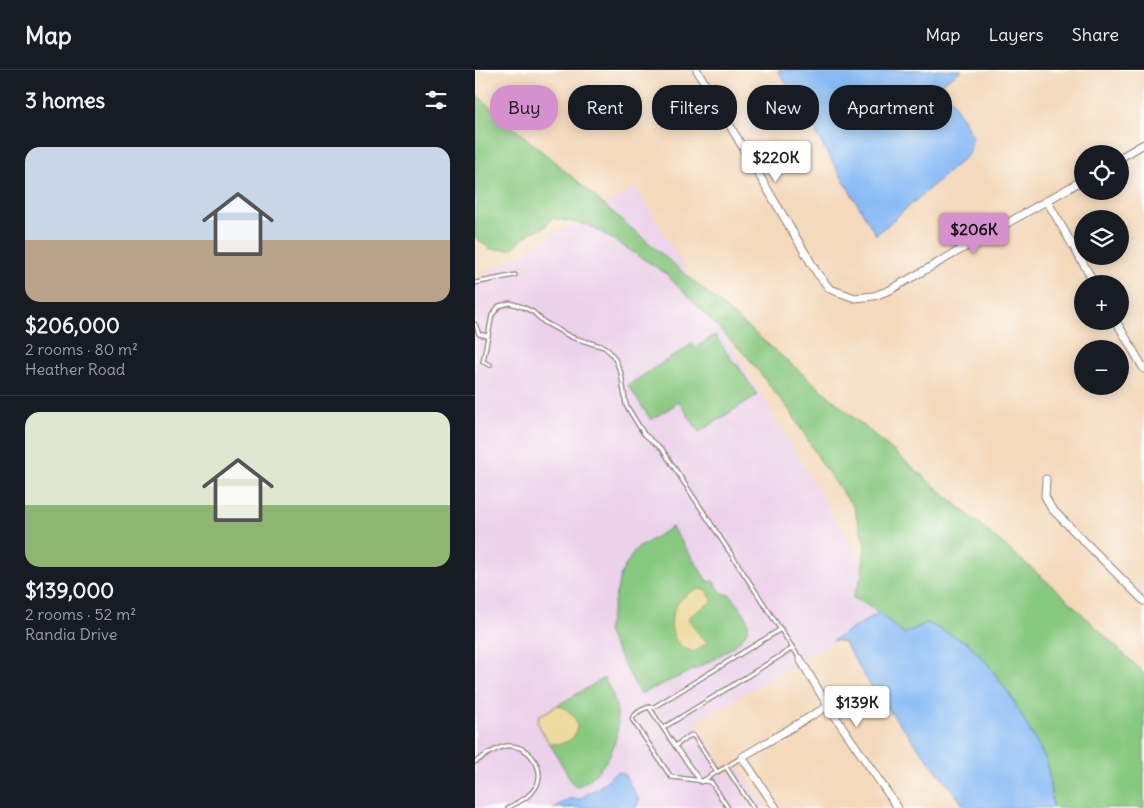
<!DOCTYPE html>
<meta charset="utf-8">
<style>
body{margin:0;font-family:Delius,sans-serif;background:#20242c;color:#f1f3f6;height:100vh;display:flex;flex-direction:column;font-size:19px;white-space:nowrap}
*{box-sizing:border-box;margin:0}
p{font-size:16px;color:#9ea1a6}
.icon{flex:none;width:28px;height:28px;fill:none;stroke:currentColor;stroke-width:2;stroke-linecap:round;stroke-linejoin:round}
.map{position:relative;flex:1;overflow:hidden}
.sheet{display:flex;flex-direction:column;background:#171b24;width:475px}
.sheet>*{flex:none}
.banner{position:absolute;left:15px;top:15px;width:475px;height:45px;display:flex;gap:10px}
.fabs{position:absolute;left:599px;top:75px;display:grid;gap:10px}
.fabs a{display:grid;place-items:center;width:55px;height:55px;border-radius:50%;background:#171b24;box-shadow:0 2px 12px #0003;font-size:25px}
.price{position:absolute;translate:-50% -42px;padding:0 11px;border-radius:5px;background:#fff;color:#222;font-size:16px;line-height:32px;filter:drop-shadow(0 1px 2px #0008)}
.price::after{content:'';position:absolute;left:50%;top:30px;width:15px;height:11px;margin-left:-8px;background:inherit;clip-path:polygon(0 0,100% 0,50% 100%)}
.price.on{background:#d690ce;color:#111}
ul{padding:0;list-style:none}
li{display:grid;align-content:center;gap:10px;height:265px;padding:0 25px}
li+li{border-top:1px solid #363941}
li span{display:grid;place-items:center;height:155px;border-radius:15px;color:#555}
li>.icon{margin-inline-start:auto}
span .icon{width:90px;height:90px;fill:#fffc;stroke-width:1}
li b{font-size:21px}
h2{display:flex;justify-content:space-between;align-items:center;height:60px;padding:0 25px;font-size:21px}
.chip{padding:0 18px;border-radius:20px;background:#171b24;box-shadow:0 2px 12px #0003;font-size:18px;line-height:45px}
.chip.on{background:#d690ce;color:#111}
header{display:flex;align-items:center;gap:30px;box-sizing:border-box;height:70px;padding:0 25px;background:#171b24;border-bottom:1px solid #363941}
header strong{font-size:24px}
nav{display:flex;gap:28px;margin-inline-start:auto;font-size:18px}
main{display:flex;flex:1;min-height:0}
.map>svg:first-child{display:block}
.built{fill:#ecd1ea}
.green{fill:#88c980;stroke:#55765e}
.sand{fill:#eeda9e;stroke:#887e6c}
.water{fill:#88bbf6;stroke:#556e98}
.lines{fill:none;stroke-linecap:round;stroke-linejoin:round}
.service-casing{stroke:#8b7e7b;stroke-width:5.5}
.minor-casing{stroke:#8b7e7b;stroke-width:9}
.service{stroke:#fff;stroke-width:3}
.minor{stroke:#fff;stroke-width:7}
</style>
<header>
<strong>Map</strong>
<nav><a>Map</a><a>Layers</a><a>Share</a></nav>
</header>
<main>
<section class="sheet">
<h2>3 homes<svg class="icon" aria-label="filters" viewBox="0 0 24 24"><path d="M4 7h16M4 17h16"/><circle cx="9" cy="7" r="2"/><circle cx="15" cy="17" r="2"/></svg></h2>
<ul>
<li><span style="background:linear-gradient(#c9d6e8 60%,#b9a48a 0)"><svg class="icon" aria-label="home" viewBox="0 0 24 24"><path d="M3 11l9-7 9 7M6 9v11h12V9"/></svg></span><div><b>$206,000</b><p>2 rooms · 80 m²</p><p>Heather Road</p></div></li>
<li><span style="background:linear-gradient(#dfe7d0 60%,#8fb573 0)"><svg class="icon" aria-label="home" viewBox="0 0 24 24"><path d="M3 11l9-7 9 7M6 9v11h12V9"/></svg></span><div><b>$139,000</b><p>2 rooms · 52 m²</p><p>Randia Drive</p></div></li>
</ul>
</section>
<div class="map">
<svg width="669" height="738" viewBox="0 0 669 738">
<rect width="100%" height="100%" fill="#fdfcf7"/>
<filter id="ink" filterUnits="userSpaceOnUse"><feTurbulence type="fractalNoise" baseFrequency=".02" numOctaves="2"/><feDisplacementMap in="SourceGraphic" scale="10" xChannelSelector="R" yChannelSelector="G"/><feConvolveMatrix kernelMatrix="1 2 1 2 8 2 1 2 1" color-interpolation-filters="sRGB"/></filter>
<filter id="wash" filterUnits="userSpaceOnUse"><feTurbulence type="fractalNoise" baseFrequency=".0096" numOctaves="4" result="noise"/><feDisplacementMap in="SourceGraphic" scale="20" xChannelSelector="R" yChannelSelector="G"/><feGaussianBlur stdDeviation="1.12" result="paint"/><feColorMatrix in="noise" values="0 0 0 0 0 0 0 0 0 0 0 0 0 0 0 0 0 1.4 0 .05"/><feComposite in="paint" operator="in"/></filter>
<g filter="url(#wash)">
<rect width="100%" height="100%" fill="#f4d9bb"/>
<path class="built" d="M161,117L414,538L221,652L254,707L264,698L292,738H0V210Z"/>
<g class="green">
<path d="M0,23C41,62 87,96 128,134L583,521L669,603V738H578L572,692L537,628L513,594L493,573L452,553L429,564L396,537L378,528L387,505L390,475L379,438L349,397L317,344L274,289L190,203L144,173L113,155L77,148L70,157L56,162L36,179H15L0,167Z"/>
<path d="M240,265L260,295L262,294L282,325L224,362L204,332L176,350L153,315L217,274L220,278Z"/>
<path d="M197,457L233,512L238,511L247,523L255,525C262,533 275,546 273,558C268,582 187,614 165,624L132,562L146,503L160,480Z"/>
<path d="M129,608C148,638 148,672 125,699C118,707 110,714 100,717L62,652L64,646Z"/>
</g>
<g class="sand">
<path d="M227,519L231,520L238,531L215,546L213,549L226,567L233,572L219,582C184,574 192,523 227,519Z"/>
<path d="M83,635C114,647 104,679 74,673L62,652L64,646Z"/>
</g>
<g class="water">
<path d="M303,0H487L467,13L498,67L494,84L401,165Z"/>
<path d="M404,543L429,564L452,553L493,573L513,594L537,628L572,692L578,738H491L399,621L369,572L358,570Z"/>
<path d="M144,702L149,704L164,730L161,738H78L94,729H105C112,723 120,720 127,715C133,710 137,704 144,702Z"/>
</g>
</g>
<g filter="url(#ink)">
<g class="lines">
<g class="service-casing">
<g id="service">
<path d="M0,213L40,205"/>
<path d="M0,254L4,264L13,266"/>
<path d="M15,295L8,292L17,245L24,236L35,233L48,237L58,242L69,252L96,267L129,277L135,282L140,289L146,303L151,335L169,364L187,379L325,589"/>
<path d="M174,637L188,658"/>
<path d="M200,676L226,712L242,702"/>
<path d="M0,692C10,686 20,678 31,676C52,673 72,698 61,717C55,727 43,732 33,738"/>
<path d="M251,697L267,687"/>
<path d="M253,738L236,712L196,707L157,649C161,642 171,636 179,637L306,559"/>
<path d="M278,738L251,697L242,702L219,666L216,665L200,676L188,658L318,578"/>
</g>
</g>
<g class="minor-casing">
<g id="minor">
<path d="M222,0L342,203L355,219L380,228L399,226L415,220L608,110"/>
<path d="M645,88L669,74"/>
<path d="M572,131L620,214"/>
<path d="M641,251L669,299"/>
<path d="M571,409L570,426L576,438L669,531"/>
<path d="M325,589L353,636L423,738"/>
<path d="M301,738L267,687L353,636"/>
</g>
</g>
<use href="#service" class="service"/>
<use href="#minor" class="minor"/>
</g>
</g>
</svg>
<div class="fabs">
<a><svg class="icon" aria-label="locate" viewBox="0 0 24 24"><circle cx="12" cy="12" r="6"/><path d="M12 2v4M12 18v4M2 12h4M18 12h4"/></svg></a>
<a><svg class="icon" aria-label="layers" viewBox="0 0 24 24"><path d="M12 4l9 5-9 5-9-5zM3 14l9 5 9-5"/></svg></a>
<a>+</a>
<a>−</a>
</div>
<b class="price" style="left:301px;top:113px">$220K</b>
<b class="price on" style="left:499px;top:185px">$206K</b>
<b class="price" style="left:382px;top:658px">$139K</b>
<div class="banner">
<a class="chip on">Buy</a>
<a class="chip">Rent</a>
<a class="chip">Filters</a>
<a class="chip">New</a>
<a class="chip">Apartment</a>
</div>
</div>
</main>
